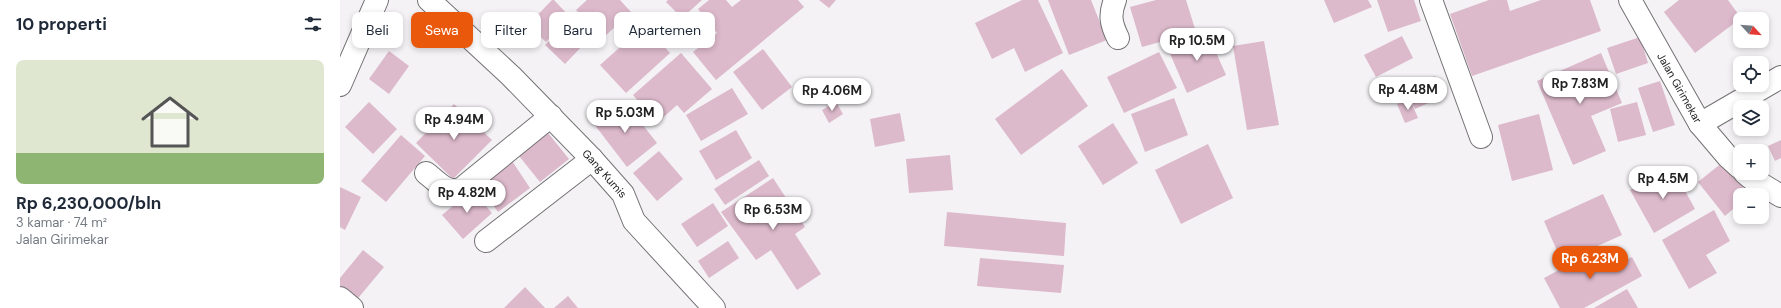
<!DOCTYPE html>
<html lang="id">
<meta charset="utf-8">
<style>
body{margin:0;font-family:"DM Sans",sans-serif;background:#f2f2f3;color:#1f2937;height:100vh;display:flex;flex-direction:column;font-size:15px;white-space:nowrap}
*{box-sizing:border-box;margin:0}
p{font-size:13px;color:#747a83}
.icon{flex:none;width:22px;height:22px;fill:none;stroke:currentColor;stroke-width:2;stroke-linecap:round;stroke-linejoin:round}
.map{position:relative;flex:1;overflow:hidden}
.panel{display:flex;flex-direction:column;background:#fff;width:340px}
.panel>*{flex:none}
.banner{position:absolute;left:12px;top:12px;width:380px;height:36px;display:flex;gap:8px}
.needle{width:26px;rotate:116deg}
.fabs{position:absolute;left:1393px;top:12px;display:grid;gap:8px}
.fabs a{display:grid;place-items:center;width:36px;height:36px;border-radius:8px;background:#fff;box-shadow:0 2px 6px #0003;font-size:20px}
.price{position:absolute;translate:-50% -34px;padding:0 9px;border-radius:14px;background:#fff;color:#222;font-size:13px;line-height:26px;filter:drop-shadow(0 1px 2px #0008)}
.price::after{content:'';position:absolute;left:50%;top:24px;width:12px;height:9px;margin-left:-6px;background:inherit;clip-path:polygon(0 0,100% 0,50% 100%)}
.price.current{background:#ea580c;color:#fff}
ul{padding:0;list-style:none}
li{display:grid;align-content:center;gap:8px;height:212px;padding:0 16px}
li+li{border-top:1px solid #e0e1e3}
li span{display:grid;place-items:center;height:124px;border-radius:8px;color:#555}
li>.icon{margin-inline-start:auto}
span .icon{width:72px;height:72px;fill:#fffc;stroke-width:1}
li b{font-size:17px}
h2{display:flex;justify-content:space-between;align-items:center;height:48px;padding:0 16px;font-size:17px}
.pill{padding:0 14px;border-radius:8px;background:#fff;box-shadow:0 2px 6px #0003;font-size:14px;line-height:36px}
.pill.current{background:#ea580c;color:#fff}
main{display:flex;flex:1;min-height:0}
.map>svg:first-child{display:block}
.building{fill:#dcb9cb}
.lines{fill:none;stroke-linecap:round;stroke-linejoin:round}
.minor-casing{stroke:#747274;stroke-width:24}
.tertiary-casing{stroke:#747274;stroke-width:24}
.minor{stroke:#fff;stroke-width:22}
.tertiary{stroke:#fff;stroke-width:22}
.labels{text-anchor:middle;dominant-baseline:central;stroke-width:3;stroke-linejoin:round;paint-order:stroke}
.street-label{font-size:11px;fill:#232324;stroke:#f4f2f5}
</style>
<main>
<section class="panel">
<h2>10 properti<svg class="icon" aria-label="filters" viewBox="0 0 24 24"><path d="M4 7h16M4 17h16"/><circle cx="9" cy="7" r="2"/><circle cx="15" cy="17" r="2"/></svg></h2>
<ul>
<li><span style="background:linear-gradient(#dfe7d0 75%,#8fb573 0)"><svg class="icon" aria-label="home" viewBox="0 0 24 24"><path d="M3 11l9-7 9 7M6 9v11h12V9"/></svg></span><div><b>Rp 6,230,000/bln</b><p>3 kamar · 74 m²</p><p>Jalan Girimekar</p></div></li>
</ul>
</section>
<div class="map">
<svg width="1441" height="308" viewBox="0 0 1441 308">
<rect width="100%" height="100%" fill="#f4f2f5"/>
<g class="building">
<path d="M212,0H214L230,17L206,42L188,25Z"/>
<path d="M247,0H280L291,12L263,38L236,10Z"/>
<path d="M328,0H362L342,18L326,2Z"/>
<path d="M369,0H386L392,7L401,0H458L464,7L376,80L353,52L377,33L358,9Z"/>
<path d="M479,0H496L489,8Z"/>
<path d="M682,0H698L723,53L685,72L674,48L652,59L635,23Z"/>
<path d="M708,0H751L767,40L729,55Z"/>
<path d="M816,0H846L856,32L802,47L790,7Z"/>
<path d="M984,0H1028L1032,7L994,23Z"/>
<path d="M1037,0H1074L1081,21L1048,32Z"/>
<path d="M1149,0H1167L1170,11L1201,0H1250L1261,31L1132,76L1110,14Z"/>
<path d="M1339,0H1388L1401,18L1355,53L1324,12Z"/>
<path d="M358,15L372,32L353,48L338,30Z"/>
<path d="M225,24L245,43L225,64L205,45Z"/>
<path d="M305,25L330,53L286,93L260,65Z"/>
<path d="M867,32L886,75L847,93L828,49Z"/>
<path d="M1062,36L1073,58L1036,77L1024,55Z"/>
<path d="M1300,37L1308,63L1276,74L1267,48Z"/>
<path d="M924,41L939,125L907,130L893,46Z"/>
<path d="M423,49L452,87L422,110L393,72Z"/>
<path d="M49,51L69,66L49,94L29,79Z"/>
<path d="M819,52L837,88L784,113L767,77Z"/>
<path d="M341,53L372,89L344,113L337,105L317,123L293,95Z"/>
<path d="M1261,53L1282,103L1251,116L1266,151L1233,165L1197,81Z"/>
<path d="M722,69L748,106L681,155L655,119Z"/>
<path d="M1095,76L1104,96L1075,109L1066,89Z"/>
<path d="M1320,81L1335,125L1313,132L1298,88Z"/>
<path d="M392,88L408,114L361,141L346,115Z"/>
<path d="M834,98L848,135L805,152L791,114Z"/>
<path d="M1070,99L1078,118L1065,123L1057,104Z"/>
<path d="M283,100L317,143L287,167L254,124Z"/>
<path d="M29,102L57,129L33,154L5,127Z"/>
<path d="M496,102L503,114L489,123L482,110Z"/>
<path d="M1297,102L1306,135L1278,142L1270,109Z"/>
<path d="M114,104L152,140L113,179L76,143Z"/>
<path d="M560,113L565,141L535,147L530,119Z"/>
<path d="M1199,114L1213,170L1172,181L1158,125Z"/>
<path d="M773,123L798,163L763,185L738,146Z"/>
<path d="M396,130L412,158L376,180L359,151Z"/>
<path d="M208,133L229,159L200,182L179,156Z"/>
<path d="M61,135L85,156L46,202L21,181Z"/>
<path d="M1441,140V158L1435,161L1428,146Z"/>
<path d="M868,144L893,198L841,224L815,170Z"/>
<path d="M319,151L343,179L317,201L293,173Z"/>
<path d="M610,155L613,190L569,193L566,159Z"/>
<path d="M170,158L190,188L158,212L137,182Z"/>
<path d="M419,160L429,176L385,205L374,189Z"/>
<path d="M1383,162L1409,195H1400V203L1385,216L1358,182Z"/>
<path d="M1332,167L1355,209L1314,233L1290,190Z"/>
<path d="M433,178L465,227L455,234L481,274L457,290L431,250L416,260L381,212Z"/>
<path d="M0,187L21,197L5,230L0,227Z"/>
<path d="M132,190L152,213L123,239L102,215Z"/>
<path d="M1263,194L1282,235L1222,262L1204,221Z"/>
<path d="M373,203L388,226L357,247L341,224Z"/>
<path d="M1374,210L1390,241L1366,255L1377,273L1349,289L1322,240Z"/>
<path d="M607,212L726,223L724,256L604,246Z"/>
<path d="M388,241L399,258L369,278L358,261Z"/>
<path d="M1262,247L1272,267L1292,257L1302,276L1244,308H1220L1204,278Z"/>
<path d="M23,250L44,267L14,303L0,291V278Z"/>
<path d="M640,258L724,265L721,293L637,286Z"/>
<path d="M185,287L205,308H164Z"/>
<path d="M1287,289L1298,308H1254Z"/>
<path d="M228,296L238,308H214Z"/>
</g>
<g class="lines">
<g class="minor-casing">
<g id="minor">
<path id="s1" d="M89,0L171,76L252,159L283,194L294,221L374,308"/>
<path d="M775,0C769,15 771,24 778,38"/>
<path d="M1091,0L1141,137"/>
<path d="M0,85L37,0"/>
<path d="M1360,124L1441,77"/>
<path d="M86,173C97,181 106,194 121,189L211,116"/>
<path d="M146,241L252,159"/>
<path d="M0,298L12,308"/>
</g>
</g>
<g class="tertiary-casing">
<g id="tertiary">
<path id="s2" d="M1290,0L1360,124L1388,157L1400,168"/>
<path d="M1405,173L1411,178L1441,196"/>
</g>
</g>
<use href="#minor" class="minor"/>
<use href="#tertiary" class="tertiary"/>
</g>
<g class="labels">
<g class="street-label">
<text stroke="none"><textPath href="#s2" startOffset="101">Jalan Girimekar</textPath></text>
<text stroke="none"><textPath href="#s1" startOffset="247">Gang Kumis</textPath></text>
</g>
</g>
</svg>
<div class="fabs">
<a><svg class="needle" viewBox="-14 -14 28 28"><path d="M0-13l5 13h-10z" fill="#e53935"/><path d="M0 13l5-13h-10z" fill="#747a83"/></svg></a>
<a><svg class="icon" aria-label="locate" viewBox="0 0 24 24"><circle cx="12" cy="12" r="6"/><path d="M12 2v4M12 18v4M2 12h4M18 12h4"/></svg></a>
<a><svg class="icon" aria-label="layers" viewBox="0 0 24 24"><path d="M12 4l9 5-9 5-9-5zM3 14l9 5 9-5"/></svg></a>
<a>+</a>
<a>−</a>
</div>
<b class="price" style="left:857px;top:62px">Rp 10.5M</b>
<b class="price" style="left:1240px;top:105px">Rp 7.83M</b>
<b class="price" style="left:1068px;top:111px">Rp 4.48M</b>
<b class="price" style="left:492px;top:112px">Rp 4.06M</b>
<b class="price" style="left:285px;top:134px">Rp 5.03M</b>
<b class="price" style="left:114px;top:141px">Rp 4.94M</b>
<b class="price" style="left:1323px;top:200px">Rp 4.5M</b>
<b class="price" style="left:127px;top:214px">Rp 4.82M</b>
<b class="price" style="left:433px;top:231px">Rp 6.53M</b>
<b class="price current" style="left:1250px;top:280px">Rp 6.23M</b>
<div class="banner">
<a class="pill">Beli</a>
<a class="pill current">Sewa</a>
<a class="pill">Filter</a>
<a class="pill">Baru</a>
<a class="pill">Apartemen</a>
</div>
</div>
</main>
